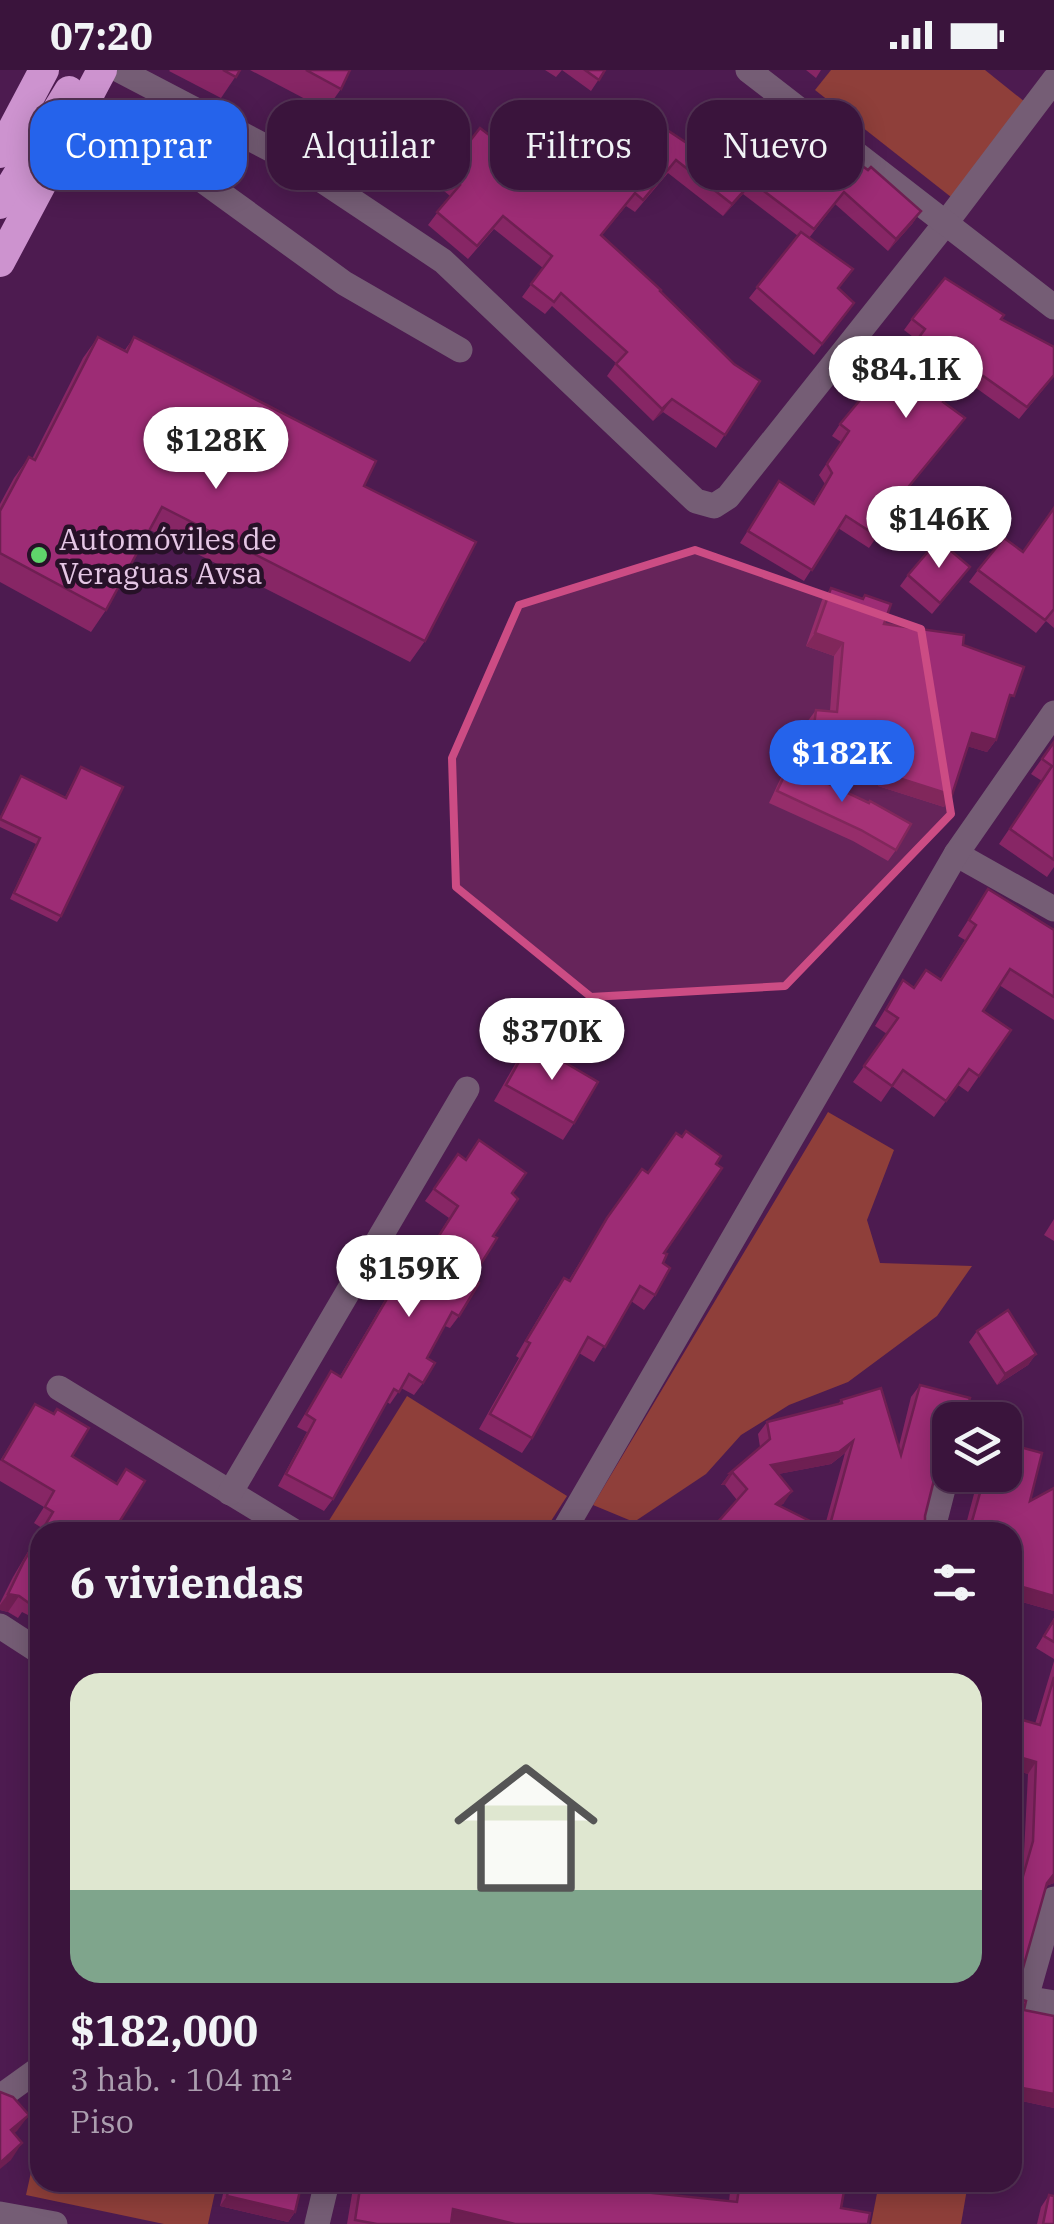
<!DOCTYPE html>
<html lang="es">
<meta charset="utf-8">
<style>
body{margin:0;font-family:"IBM Plex Serif",serif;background:#452147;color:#f1f3f6;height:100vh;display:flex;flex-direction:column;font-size:38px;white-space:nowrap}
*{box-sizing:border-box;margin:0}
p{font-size:32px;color:#ab9eaf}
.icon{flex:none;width:55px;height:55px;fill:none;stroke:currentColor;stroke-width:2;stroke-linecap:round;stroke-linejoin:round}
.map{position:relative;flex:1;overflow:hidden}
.drawer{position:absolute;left:30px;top:1452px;width:992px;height:670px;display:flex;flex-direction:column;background:#3a143c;border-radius:30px;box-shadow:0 5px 25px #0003,0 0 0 2px #543356}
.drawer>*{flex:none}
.top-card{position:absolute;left:30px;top:30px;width:995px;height:90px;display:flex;gap:20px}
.fabs{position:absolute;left:932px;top:1332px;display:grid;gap:20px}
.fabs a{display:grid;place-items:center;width:90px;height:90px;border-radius:20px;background:#3a143c;box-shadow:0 5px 25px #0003,0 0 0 2px #543356;font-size:50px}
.price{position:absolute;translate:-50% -85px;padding:0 22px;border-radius:35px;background:#fff;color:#222;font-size:32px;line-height:65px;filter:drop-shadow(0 2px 5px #0008)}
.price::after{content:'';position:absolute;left:50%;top:60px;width:30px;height:22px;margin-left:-15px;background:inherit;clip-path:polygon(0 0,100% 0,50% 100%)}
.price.on{background:#2563eb;color:#fff}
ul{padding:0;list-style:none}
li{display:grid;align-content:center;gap:20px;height:530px;padding:0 40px}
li+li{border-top:2px solid #543356}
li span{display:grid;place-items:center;height:310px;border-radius:30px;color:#555}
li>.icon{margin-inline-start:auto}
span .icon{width:180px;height:180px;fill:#fffc;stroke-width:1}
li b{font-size:42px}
h2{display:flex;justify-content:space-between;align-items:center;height:120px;padding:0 40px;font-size:42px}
.tag{padding:0 35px;border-radius:30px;background:#3a143c;box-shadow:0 5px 25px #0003,0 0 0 2px #543356;font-size:35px;line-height:90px}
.tag.on{background:#2563eb;color:#fff}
.status{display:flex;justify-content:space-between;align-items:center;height:70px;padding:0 50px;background:#3a143c;direction:ltr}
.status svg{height:28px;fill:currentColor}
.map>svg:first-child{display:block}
.green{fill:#8f3f3a}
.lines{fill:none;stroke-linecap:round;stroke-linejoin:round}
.minor{stroke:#755d75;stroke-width:25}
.highway{stroke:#cd93cf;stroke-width:30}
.wall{fill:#872665;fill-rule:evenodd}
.shaded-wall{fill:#6e1f52}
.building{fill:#9d2c75;stroke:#6e1f52;stroke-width:2.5}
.marked{fill:#cc4c84;fill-opacity:0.2;stroke:#cc4c84;stroke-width:8;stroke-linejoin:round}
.poi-dot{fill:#5fd56b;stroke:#271128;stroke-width:4}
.labels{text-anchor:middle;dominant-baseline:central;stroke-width:9;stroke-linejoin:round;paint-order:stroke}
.poi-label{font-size:30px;fill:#e5c7e5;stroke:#271128;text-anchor:start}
</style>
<div class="status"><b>07:20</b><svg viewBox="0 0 49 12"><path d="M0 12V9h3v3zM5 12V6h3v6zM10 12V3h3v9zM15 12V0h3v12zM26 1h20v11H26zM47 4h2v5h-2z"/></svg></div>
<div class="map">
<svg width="1054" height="2154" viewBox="0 0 1054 2154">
<rect width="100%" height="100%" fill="#4d1b50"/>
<g class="green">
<path d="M831,0H985L1025,32L951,127L815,20Z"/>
<path d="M828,1042L894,1080L867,1150L880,1193L972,1196L937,1246L848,1312L789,1335L741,1365L706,1404L634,1452L593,1435Z"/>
<path d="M407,1326L567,1426L544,1462H334L325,1457Z"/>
<path d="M40,2061V2112L217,2113L208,2154H164L26,2125Z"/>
<path d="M879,2113H968L961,2154H871Z"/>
</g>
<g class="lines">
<g class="minor">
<path d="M119,0L293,91L443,191L696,431L714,436L728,427L945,154L1054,10"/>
<path d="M748,0L1054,237"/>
<path d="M66,68L199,108L344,213L460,280"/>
<path d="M956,784L1054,839"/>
<path d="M59,1318L295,1462"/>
<path d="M230,1423L467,1019"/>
<path d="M563,1462L956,784L1054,643"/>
<path d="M932,1462L943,1419"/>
<path d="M0,1556L40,1582"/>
<path d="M1012,1926L1054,1933"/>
<path d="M1026,1928L1054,1829"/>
<path d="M0,2027L40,1998"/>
<path d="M0,2144L55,2154"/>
<path d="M317,2154L327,2112"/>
</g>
<g class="highway">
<path d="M0,83L44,0"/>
<path d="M0,134L69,21"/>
<path d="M0,192L102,0"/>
</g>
</g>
<g class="wall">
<path d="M240,0L221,28L169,1L170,0Z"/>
<path d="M250,0H350L341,19L326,40Z"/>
<path d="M545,0H605L591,21L562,0L556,7Z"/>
<path d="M806,0H821L816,8Z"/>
<path d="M708,56L799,115L832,74L921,141L912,154L888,181L835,134L809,168L839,219L854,233L814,285L749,228L798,166L743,124L723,146L668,103L635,142L626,136L601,166L734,294L760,311L716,378L663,342L653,351L607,306L616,293L552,236L545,244L522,227L543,198L494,159L468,189L428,155L450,126L437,115L480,58L540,104L578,84L644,62L701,83L699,69Z"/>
<path d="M912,249H1001L1054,277V306L1019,349L961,307L943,332L965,348L906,421L907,422L869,478L838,458L804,511L740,473L779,411L813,433L825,414L819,405L841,372L832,366L840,354L897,298L917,270L904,260Z"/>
<path d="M98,267L125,280L134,267L364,416L425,571L410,592L150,460L106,540L91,562L0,512V434L14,408L29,387L32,389L83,288Z"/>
<path d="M1054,438V558L1046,551L1036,563L969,512L978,500L1023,482Z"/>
<path d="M908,505L962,508L932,544L900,516Z"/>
<path d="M831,518L862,528L865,525L884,554L963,575L1005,638L996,670L987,682L967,676L944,737L878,716L888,683L841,679L833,689H830L823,699L803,693L807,652L816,640L830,641L834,586L806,576L822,530Z"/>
<path d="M1054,672V797L1047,807L999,774L1042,711L1031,704Z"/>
<path d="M793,688L820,710L896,780L888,791L853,771L769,733L785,699Z"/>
<path d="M81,697L61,846L57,852L10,829L36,774L0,757V747L21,706L65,727Z"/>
<path d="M988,819L1054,860V950L999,915L983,941L1011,960L968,1022L958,1015L934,1047L892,1016L881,1032L853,1012L887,964L875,956L903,910L914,918L940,910L965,870L958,866Z"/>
<path d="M530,972L574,1053L563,1070L494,1031L518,989Z"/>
<path d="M458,1084L512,1123L472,1208L459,1246L450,1258L445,1256L427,1288L423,1313L414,1325L401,1318L390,1334L387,1332L333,1429L324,1441L278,1416L307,1362L297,1357L331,1301L340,1306L386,1228L395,1215L398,1217L422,1179L428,1182L449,1148L425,1131Z"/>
<path d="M716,1094L664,1183L655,1225L644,1240L631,1231L594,1292L579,1283L532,1368L522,1383L479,1359L519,1288L516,1286L553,1223L564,1208L569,1210L597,1164L642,1099L648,1103Z"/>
<path d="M1054,1149V1171L1044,1165Z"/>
<path d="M977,1261L1036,1284L1028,1295L997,1315L969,1272Z"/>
<path d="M920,1315L951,1405L938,1404L935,1407L921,1462H709L737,1430L725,1415H721L730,1403L760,1377L758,1364L767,1352L838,1334L841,1330L899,1376L911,1327ZM845,1383L824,1459L780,1436L784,1433L778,1404L831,1394Z"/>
<path d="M35,1334L72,1386L116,1413L126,1399L113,1462H40V1551L22,1542L18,1548L8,1542L0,1540V1533L13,1507L42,1458L34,1453L44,1437L0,1411V1391Z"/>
<path d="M979,1405H1005L1030,1431L1054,1418V1541L1012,1529V1462H964Z"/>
<path d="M1054,1548V1589L1036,1578Z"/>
<path d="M1054,1591V1813L1046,1816L1014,1910H1012V1803L1019,1805L1024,1783L1028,1704L1012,1699V1647L1035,1654Z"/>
<path d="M1012,1927L1024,1940L1054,1946V2038L1012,2029Z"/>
<path d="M226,2112H302L295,2142L288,2152L220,2136Z"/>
<path d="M354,2112H634L633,2121L729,2131L730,2122L737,2112H780L806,2115L807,2112H841L839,2121L841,2138L868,2154H347Z"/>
<path d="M1049,2125L1054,2154H1037L1041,2137Z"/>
</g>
<g class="shaded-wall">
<path d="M752,112L743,124L723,146L732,134Z"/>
<path d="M921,141L912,154L888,181L896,169Z"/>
<path d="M672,329L663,342L653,351L662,339Z"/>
<path d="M815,563L843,573L834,586L806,576Z"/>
<path d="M972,663L996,670L987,682L963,675Z"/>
<path d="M843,666L896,671L888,683L841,679L833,689H830L823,699L803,693L811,680Z"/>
<path d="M886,704L952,725L944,737L878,716Z"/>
<path d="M1036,1284L1028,1295L997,1315L1005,1304Z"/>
<path d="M853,1371L845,1383L831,1394L763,1407L771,1395Z"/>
<path d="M946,1392H950L951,1405L938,1404L928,1414Z"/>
<path d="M730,1403H733L725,1415H721Z"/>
<path d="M792,1421L784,1433L768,1446L776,1434Z"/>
<path d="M1012,1514L1054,1526V1541L1012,1529Z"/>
<path d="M8,1524L19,1526L8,1542L0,1540V1535Z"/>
<path d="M1012,1685L1036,1692L1028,1704L1012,1699Z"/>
<path d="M1054,1804V1813L1043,1817L1052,1805Z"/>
<path d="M1023,1898L1014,1910H1012V1901Z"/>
<path d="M1012,1981L1019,1982L1012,1992Z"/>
<path d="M1012,2016L1054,2024V2038L1012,2029Z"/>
<path d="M29,2045L17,2061L0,2076L11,2060Z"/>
<path d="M22,2073L11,2090L0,2099V2093Z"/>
<path d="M227,2126L295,2142L288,2152L220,2136Z"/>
<path d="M453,2139L515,2154H447Z"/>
</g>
<g class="building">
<path d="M223,0H240L236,7Z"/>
<path d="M306,0H350L341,19Z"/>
<path d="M585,0H605L599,10Z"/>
<path d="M762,39L794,70L799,115L832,74L868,100L871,97L921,141L896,169L844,122L814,159L752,112L732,134L676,90L643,130L635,123L601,165L661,220L660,221L734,294L760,311L725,365L672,329L662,339L616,294L627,282L561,223L554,232L531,214L552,186L503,146L477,176L437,142L460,115L445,103L480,58L540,104L565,73L578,84L614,40L644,62L652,50L714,91L708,56Z"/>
<path d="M801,162L853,199L838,218L854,233L822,274L757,217Z"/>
<path d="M945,208L1004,245L1001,249L1054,277V305L1027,337L969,296L943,332L965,348L905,421L907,422L877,466L846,446L812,500L748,461L779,411L814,434L832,403L827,394L849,361L840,354L891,293L897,298L925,259L912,249Z"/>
<path d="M98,267L127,282L134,267L376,391L364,416L476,472L425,571L162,437L106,540L0,483V441L29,387L35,390Z"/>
<path d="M1054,438V539L1045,550L978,500L1004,468L1023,482Z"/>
<path d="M938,470L970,497L940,533L908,505Z"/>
<path d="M831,518L863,529L865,525L891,534L884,554L964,565L963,575L1024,597L1014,626L1010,625L996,670L972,663L952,725L886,704L896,671L843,666L842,677H837L832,687L811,680L816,640L837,642L843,573L815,563Z"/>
<path d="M1054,672V790L1010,759L1052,696L1042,689Z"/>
<path d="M793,688L823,705L820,710L869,733L870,731L911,754L896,780L861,760L777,721Z"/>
<path d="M81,697L123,717L61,846L14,823L40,768L0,749L21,706L66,728Z"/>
<path d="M988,819L1054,860V927L1010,899L983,941L1011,960L979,1006L969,999L946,1031L903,1000L892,1016L864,996L898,948L886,940L903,910L914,918L926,900L941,910L976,855L969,850Z"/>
<path d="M530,972L598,1012L574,1053L506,1015Z"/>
<path d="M686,1061L721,1086L716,1094L722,1098L664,1183L667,1184L663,1193L670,1198L655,1225L640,1216L605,1277L588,1267L532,1368L490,1344L530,1273L526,1271L564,1208L570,1211L607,1148L642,1099L648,1103L676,1063L682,1067Z"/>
<path d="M479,1070L526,1103L512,1123L518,1129L493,1166L497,1168L472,1208L479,1213L459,1246L452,1242L427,1288L435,1293L423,1313L409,1304L399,1322L394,1319L333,1429L286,1404L315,1350L306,1344L331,1301L341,1307L395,1215L399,1218L422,1179L428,1183L458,1136L434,1119L458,1084L466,1090Z"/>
<path d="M1008,1240L1036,1284L1005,1304L977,1261Z"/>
<path d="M920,1315L970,1328L964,1350H950V1392H946L936,1402L925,1446V1455L921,1462H828L853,1371L839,1382L771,1395L792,1421L776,1434L822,1457L827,1462H709L747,1419L733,1403H730L770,1369L767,1352L842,1333L841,1330L881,1318L901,1385Z"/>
<path d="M35,1334L54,1344L57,1339L89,1358L72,1386L117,1414L126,1399L145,1411L113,1462H41L53,1442L45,1437L54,1421L2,1390Z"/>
<path d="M1005,1373L1042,1383L1030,1431L1054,1418V1526L1012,1514V1462H969L985,1405H1005Z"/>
<path d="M665,1454L672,1462H656Z"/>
<path d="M40,1464V1530L32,1526L29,1533L19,1526L8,1524L24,1491Z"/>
<path d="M1054,1550V1572L1044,1566Z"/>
<path d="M1054,1607V1804L1047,1813L1023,1898L1012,1901V1803L1023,1806L1033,1771L1036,1692L1012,1685V1647L1040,1655Z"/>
<path d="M1012,1927L1026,1931L1024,1940L1054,1946V2024L1012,2016L1019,1982L1012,1981Z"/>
<path d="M0,2022L13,2027L29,2045L11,2060L22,2073L0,2093Z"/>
<path d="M230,2112H302L295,2142L227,2126Z"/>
<path d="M361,2112H634L633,2121L737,2132L740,2112H780L814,2116L815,2112H841L839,2121H844L841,2138L870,2143L868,2154H515L453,2139L451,2154H377L355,2150Z"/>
<path d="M1049,2125L1054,2126V2154H1043Z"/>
</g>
<path class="marked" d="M695,480L921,559L951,744L785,916L591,927L456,817L452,688L519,535Z"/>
<circle class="poi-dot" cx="39" cy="485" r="10"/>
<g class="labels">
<g class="poi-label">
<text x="59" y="468">Automóviles de<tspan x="59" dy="34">Veraguas Avsa</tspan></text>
</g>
</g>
</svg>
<div class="fabs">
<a><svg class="icon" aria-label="layers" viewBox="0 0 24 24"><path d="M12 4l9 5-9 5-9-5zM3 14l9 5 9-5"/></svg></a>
</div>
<b class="price" style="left:906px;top:351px">$84.1K</b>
<b class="price" style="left:216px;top:422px">$128K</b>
<b class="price" style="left:939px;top:501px">$146K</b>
<b class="price on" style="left:842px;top:735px">$182K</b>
<b class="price" style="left:552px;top:1013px">$370K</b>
<b class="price" style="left:409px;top:1250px">$159K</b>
<div class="top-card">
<a class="tag on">Comprar</a>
<a class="tag">Alquilar</a>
<a class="tag">Filtros</a>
<a class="tag">Nuevo</a>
</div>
<section class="drawer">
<h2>6 viviendas<svg class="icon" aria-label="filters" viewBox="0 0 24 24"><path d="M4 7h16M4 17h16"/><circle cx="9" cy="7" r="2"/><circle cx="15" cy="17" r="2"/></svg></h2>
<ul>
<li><span style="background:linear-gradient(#dfe7d0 70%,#7fa58c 0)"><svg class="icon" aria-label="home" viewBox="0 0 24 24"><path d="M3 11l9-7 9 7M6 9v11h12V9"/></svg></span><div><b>$182,000</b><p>3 hab. · 104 m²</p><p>Piso</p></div></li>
</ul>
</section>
</div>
